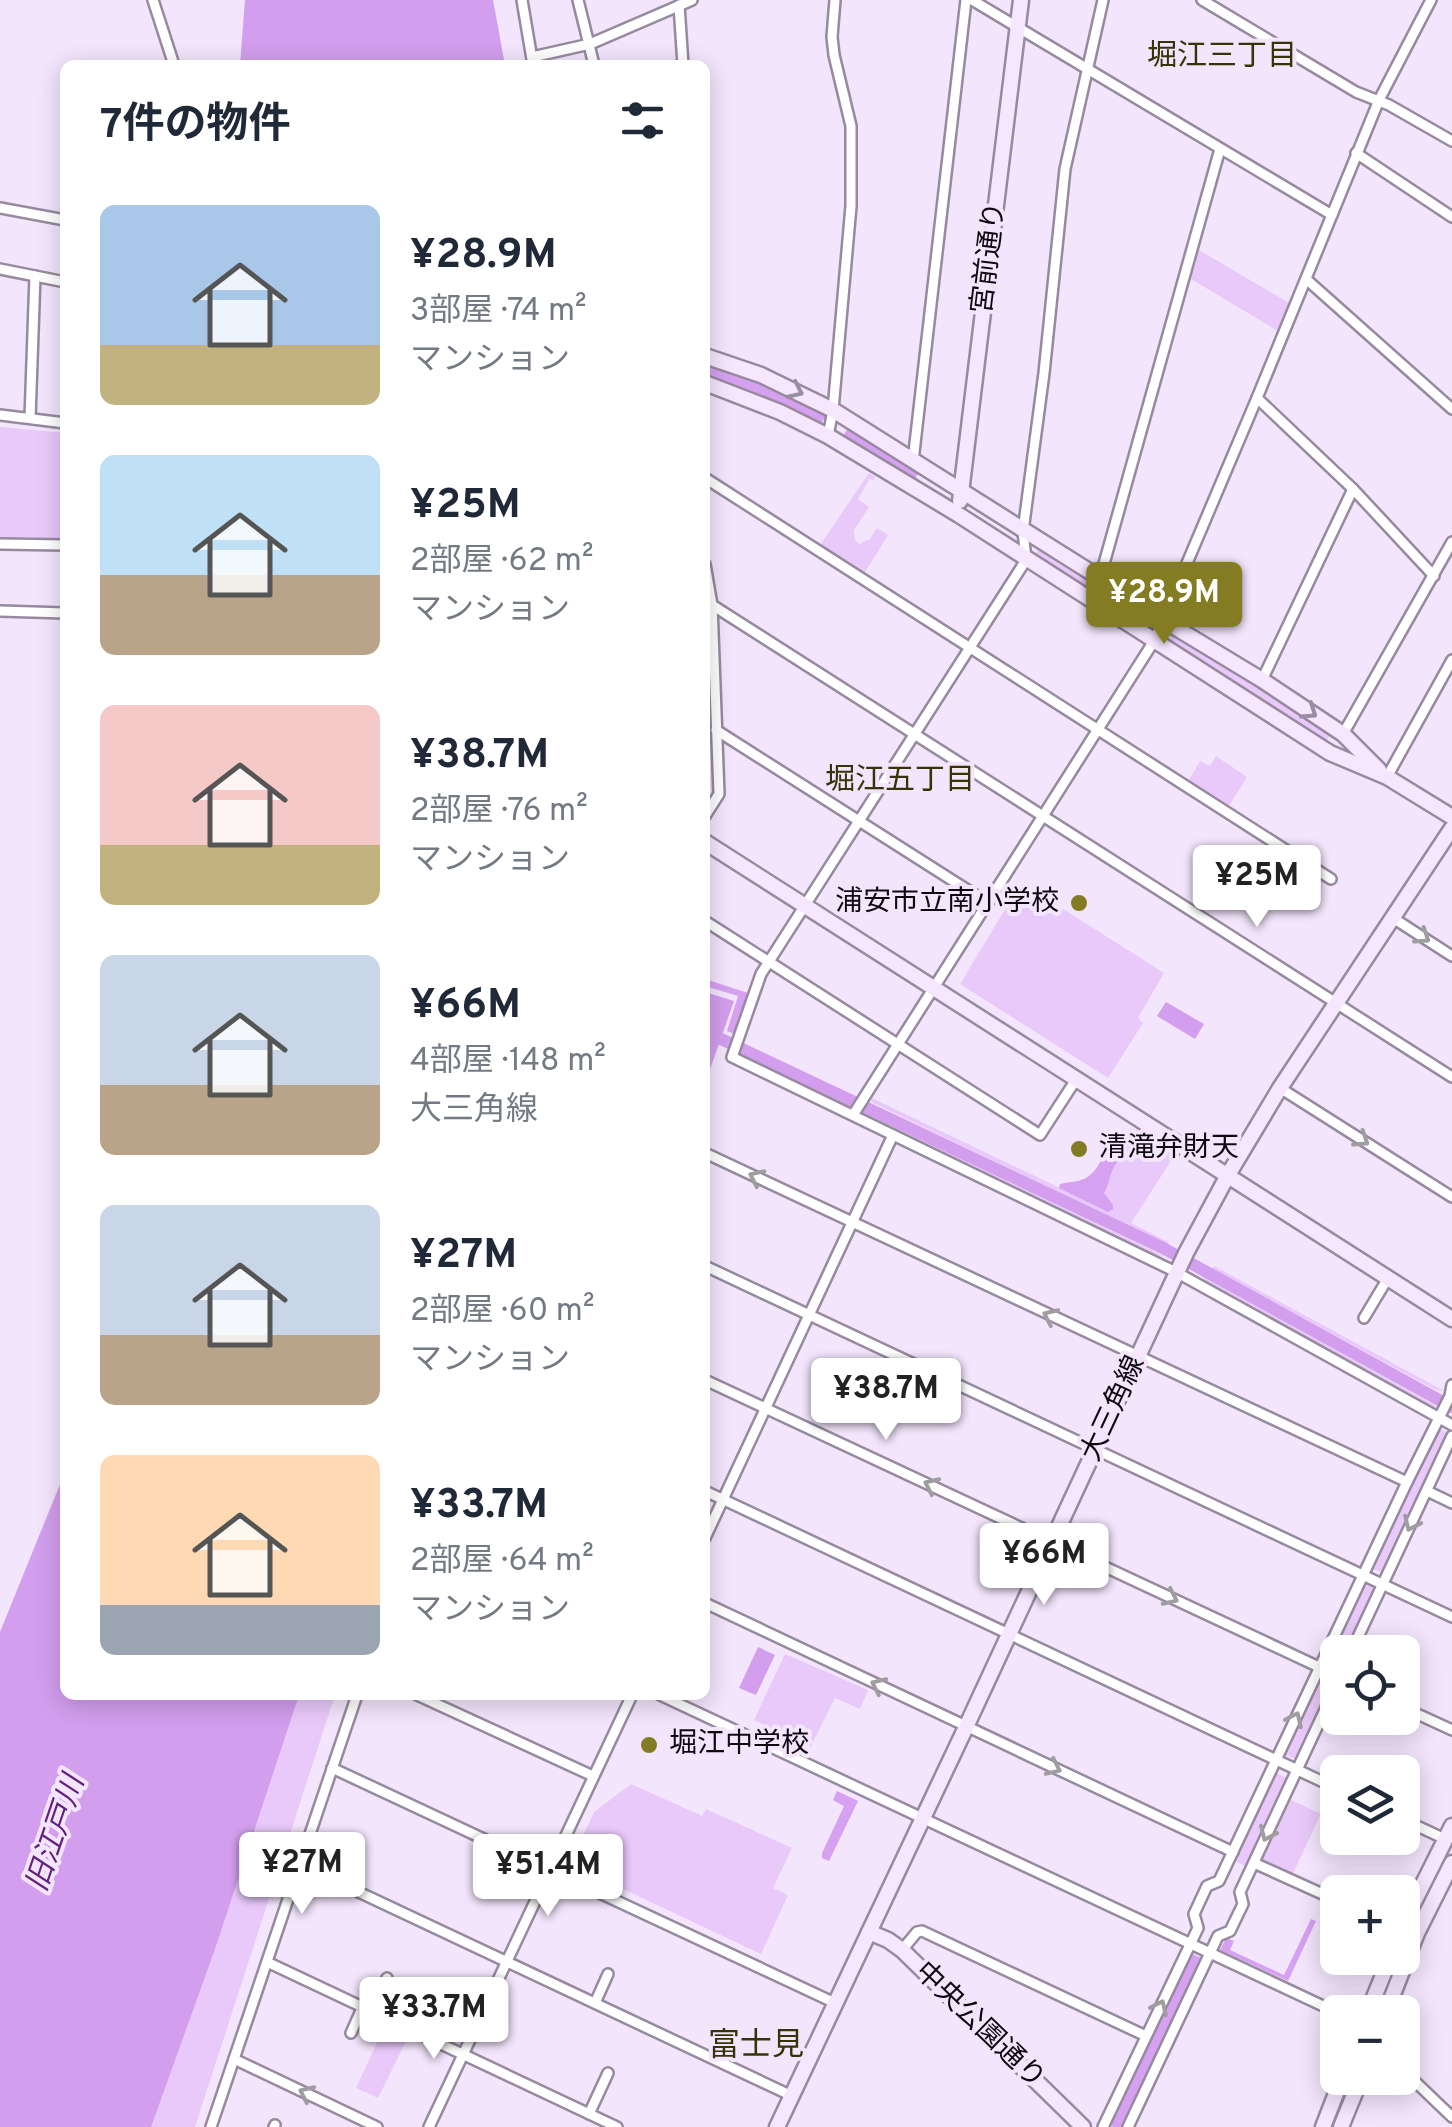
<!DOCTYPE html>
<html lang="ja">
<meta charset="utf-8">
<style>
body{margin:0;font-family:Overpass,"Noto Sans JP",sans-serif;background:#f6f6f7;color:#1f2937;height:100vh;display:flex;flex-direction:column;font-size:38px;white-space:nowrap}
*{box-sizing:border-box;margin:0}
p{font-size:32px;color:#747a83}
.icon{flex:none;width:55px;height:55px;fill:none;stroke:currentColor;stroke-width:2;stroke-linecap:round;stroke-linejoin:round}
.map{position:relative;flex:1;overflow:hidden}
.sheet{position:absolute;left:60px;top:60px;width:650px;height:1640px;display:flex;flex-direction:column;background:#fff;border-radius:15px;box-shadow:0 5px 25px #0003}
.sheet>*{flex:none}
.buttons{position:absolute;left:1320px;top:1635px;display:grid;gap:20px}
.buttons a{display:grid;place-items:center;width:100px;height:100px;border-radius:15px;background:#fff;box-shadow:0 5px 25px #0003;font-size:50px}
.price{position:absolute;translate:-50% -85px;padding:0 22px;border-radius:10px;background:#fff;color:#222;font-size:32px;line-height:65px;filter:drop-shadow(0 2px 5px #0008)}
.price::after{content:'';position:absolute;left:50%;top:60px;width:30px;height:22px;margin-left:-15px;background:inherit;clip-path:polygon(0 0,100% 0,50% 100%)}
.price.active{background:#847c22;color:#fff}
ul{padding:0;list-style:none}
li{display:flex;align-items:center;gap:30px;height:250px;padding:0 40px}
li span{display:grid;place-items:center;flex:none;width:280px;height:200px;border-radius:15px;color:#555}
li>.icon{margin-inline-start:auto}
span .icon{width:120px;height:120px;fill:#fffc;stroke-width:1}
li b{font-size:42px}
h2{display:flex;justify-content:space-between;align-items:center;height:120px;padding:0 40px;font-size:42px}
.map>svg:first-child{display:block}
.green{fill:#e9c9fa}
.forest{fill:#d6a1f1}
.water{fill:#d29eed}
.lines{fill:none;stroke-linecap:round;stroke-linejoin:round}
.canal{stroke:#d29eed;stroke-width:12}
.street-casing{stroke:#978a9f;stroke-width:14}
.secondary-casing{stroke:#978a9f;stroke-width:19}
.street{stroke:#fff;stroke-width:9}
.secondary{stroke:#f6e6fe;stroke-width:14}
.oneway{stroke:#998e9f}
.oneway2{stroke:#9f9da0}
.poi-dot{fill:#847c22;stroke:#f3e5fc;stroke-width:4}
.labels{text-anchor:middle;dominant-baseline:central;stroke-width:8;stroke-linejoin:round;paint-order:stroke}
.street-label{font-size:28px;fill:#0e0911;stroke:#f3e5fc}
.poi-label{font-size:28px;fill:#0e0911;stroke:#f3e5fc;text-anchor:start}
.neighbourhood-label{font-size:30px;fill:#373307;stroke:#f3e5fc}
.water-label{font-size:30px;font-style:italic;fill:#62217d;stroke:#f3e5fc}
.quarter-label{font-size:32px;fill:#373307;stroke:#f3e5fc}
</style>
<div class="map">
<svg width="1452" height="2127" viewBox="0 0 1452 2127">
<rect width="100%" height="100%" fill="#f3e5fc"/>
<g class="green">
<path d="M1199,250L1289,303L1278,331L1191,279Z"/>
<path d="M0,427L65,433V539L0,538Z"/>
<path d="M869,473L875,477L874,480L869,479L858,499L869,507L854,530L855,540L859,544L870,539L877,528L888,535L864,574L820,545Z"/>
<path d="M1039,549H1043L1143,613L1146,617L1141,624L1034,556Z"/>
<path d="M1174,635L1179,636L1331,734L1324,744L1169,642Z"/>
<path d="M1216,756L1247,777L1227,809L1188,782L1200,761L1210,766Z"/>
<path d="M1027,886L1164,973L1138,1018L1143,1023L1108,1078L960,984L1015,893Z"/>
<path d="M872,1098L1089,1202L1137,1129L1176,1153L1131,1223L1170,1243L1167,1244L871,1102Z"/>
<path d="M865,1112L1164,1256L1158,1257L865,1116Z"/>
<path d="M1214,1266L1422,1379L1444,1391L1436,1390L1212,1269Z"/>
<path d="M1202,1276L1438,1407H1433L1207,1284Z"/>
<path d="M1438,1429L1450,1433L1385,1574L1371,1568Z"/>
<path d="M1365,1584L1377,1589L1347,1652H1338L1337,1673L1297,1760L1284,1754Z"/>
<path d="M785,1654L868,1690L860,1709L835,1698L811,1746L754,1720Z"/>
<path d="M290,1695H335L195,2127H143Z"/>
<path d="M1275,1772L1288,1779L1246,1866L1234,1861Z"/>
<path d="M631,1784L702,1816L706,1809L792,1848L773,1888L788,1895L761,1954L570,1864L594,1812Z"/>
<path d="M1291,1800L1321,1814L1292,1875L1262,1861Z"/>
<path d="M385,2026L408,2037L378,2098L356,2088Z"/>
</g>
<g class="forest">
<path d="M709,365L784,392L824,411L826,416L820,425L706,378L705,367Z"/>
<path d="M849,426L920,471L914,480L842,438Z"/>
<path d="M705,979L751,994L737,1035L727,1031L738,996L705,986Z"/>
<path d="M1132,1132C1132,1147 1120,1156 1113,1169C1109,1177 1109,1185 1104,1193L1113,1205V1209L1108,1212L1059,1188L1060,1184C1068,1182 1079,1182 1086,1178C1098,1171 1106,1154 1105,1141L1110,1134L1120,1136Z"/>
<path d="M837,1791L858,1801L829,1861L822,1858V1853L844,1806L833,1800Z"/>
<path d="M1311,1919L1316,1921L1288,1981L1220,1950L1226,1938L1234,1941L1230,1950L1284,1975Z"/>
<path d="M1190,1953L1204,1959L1124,2127H1113L1109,2123Z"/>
</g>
<g class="water">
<path d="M245,0H493L505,65H240Z"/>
<path d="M705,992L734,1001L707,1078L705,1077Z"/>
<path d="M1166,1002L1204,1024L1195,1039L1157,1016Z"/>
<path d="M65,1472V1695H299L215,1949L151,2127H0V1632Z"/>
<path d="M758,1647L775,1655L756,1695L739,1688Z"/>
</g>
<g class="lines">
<path class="canal" d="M721,1039L1163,1248L1452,1407"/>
<g class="street-casing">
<g id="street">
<path d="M153,0L174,65"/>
<path d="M522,0L533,65"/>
<path d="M578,0L594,65"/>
<path d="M972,0L1332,215"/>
<path d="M1103,0L1065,169L1044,373L1023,531L1026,560L761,974L732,1057L1176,1272L1452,1425"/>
<path d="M1202,0L1356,92L1389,105L1452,141"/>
<path d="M679,5L683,65"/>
<path d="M532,57L590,44L692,0"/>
<path d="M1356,153L1452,217"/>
<path d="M0,208L65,220"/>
<path d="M0,269L65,282"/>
<path d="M1306,279L1452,409"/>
<path d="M1257,398L1353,489L1434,576"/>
<path d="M0,415L65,423"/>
<path d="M30,418L35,276"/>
<path d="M828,436L833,410L851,206V126L834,55L832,37L835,0"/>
<path d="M913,461L966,0"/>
<path d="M705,478L1331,879"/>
<path d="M0,544L65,545"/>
<path d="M705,564L712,605L719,794L705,816"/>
<path d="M1100,578L1220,149"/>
<path d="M712,605L1452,1077"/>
<path d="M0,611L65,613"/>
<path d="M1262,680L1353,489"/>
<path d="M716,730L988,903"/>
<path d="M1343,734L1452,542"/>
<path d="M1387,777L1452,660"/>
<path d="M1393,918L1452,956"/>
<path d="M705,921L1040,1135L1077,1078"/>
<path d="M1280,1088L1452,1197"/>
<path d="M853,1115L1154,641L1257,398L1379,100L1431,0"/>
<path d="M705,1153L1407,1482"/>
<path d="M705,1266L1452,1617"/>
<path d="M1364,1318L1388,1278"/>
<path d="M705,1380L1319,1667"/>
<path d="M705,1491L1338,1789"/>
<path d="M1427,1491L1452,1503"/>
<path d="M705,1538L893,1135"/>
<path d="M705,1603L1233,1852"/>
<path d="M1351,1652L1452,1436"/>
<path d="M417,1695L593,1776"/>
<path d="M660,1695L1338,2013"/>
<path d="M1402,1707L1452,1730"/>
<path d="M332,1768L835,2003"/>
<path d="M1402,1819L1445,1839"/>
<path d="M1254,1863L1338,1901"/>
<path d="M299,1864L792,2096"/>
<path d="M902,1950L917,1932L922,1931L1146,2036"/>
<path d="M267,1962L617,2127"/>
<path d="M595,2003L608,1974"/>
<path d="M372,2010L387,1978"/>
<path d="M351,2033L363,2006"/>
<path d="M234,2059L377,2127"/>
<path d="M1402,2069L1452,2117"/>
<path d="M589,2114L608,2073"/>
<path d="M211,2127L357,1695"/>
<path d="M274,2127L275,2125"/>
<path d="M429,2127L632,1695"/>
<path d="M1103,2127L1198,1928L1194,1914L1207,1886L1219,1881L1407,1482L1450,1396L1452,1385"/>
<path d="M1128,2127L1218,1936L1230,1931L1243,1904L1240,1892L1338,1682"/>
</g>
</g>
<g class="secondary-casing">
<g id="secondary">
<path d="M705,356L761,375L833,410L1100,578L1163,620L1262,680L1343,734L1379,770"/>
<path d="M705,383L780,412L828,436L959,515L1330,753L1387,777L1452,817"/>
<path d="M960,501L1021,0"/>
<path d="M705,842L1452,1319"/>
<path d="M1402,1926L1452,1826"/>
<path d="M869,1932L888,1940L902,1950L1083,2127"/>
<path d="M1368,2012L1390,1958"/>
<path d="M1386,2012L1417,1933L1452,1863"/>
<path d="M777,2127L966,1727L1186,1253L1228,1175L1280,1088L1452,828"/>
<path d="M1323,2127L1342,2078"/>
<path d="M1341,2127L1361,2078"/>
</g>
</g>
<use href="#street" class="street"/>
<use href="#secondary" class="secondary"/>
</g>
<defs><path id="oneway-chevron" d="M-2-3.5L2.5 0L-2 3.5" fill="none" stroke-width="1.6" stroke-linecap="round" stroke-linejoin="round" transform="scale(2.5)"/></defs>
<g class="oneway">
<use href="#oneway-chevron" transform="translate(796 391) rotate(25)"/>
<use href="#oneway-chevron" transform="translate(1310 712) rotate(34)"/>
</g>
<g class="oneway2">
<use href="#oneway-chevron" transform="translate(1423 937) rotate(33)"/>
<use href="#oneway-chevron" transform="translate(1362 1140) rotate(33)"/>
<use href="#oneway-chevron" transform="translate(756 1177) rotate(-155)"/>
<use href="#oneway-chevron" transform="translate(1050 1316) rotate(-155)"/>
<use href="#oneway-chevron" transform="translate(931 1485) rotate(-155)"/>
<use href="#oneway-chevron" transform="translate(1411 1524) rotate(115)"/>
<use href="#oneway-chevron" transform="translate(1171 1598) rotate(25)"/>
<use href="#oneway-chevron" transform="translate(878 1685) rotate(-155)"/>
<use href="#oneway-chevron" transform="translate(1295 1719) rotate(-65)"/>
<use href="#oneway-chevron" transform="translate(1054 1768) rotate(25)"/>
<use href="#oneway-chevron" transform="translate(1267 1834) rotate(114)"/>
<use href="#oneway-chevron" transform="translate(1160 2007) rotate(-65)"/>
<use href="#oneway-chevron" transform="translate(306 2093) rotate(-155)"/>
</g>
<g class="poi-dot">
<circle cx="1079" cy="903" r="10"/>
<circle cx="1079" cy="1149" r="10"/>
<circle cx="649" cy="1745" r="10"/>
</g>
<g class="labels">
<g class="street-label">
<text transform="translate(990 258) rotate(-83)">宮前通り</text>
<text transform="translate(1114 1409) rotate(-65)">大三角線</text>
<text transform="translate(979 2026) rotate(44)">中央公園通り</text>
</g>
<g class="poi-label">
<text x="1059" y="903" text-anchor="end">浦安市立南小学校</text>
<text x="1099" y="1149">清滝弁財天</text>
<text x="669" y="1745">堀江中学校</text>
</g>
<g class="neighbourhood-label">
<text x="1222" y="57">堀江三丁目</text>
<text x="900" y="781">堀江五丁目</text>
</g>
<g class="water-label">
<text transform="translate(57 1834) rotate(-71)">旧江戸川</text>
</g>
<g class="quarter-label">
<text x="756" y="2047">富士見</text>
</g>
</g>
</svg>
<div class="buttons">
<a><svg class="icon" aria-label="locate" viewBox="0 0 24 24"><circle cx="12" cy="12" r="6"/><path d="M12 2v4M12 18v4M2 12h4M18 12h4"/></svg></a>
<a><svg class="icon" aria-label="layers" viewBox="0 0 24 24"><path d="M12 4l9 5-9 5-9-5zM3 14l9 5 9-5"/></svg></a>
<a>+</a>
<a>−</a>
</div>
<b class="price active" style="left:1164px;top:647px">¥28.9M</b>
<b class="price" style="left:1257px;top:930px">¥25M</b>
<b class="price" style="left:886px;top:1443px">¥38.7M</b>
<b class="price" style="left:1044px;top:1608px">¥66M</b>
<b class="price" style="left:302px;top:1917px">¥27M</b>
<b class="price" style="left:548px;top:1919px">¥51.4M</b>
<b class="price" style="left:434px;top:2062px">¥33.7M</b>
<section class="sheet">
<h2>7件の物件<svg class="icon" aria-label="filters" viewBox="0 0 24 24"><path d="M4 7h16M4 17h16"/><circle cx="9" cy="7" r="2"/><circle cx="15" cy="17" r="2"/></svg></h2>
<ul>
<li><span style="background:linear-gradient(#a9c7e8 70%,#c2b280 0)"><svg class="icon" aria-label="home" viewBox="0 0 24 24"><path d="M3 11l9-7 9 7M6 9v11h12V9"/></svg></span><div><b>¥28.9M</b><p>3部屋 · 74 m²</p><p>マンション</p></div></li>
<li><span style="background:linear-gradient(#bfe0f5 60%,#b9a48a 0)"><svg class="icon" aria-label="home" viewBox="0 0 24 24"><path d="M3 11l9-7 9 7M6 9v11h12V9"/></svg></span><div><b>¥25M</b><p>2部屋 · 62 m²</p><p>マンション</p></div></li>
<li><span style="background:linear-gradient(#f6c9c9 70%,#c2b280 0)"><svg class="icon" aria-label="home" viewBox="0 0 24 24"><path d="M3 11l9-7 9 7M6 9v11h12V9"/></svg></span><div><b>¥38.7M</b><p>2部屋 · 76 m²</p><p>マンション</p></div></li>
<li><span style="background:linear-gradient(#c9d6e8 65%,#b9a48a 0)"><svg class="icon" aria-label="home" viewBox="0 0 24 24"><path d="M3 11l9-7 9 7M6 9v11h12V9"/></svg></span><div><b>¥66M</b><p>4部屋 · 148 m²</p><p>大三角線</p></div></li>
<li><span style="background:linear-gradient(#c9d6e8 65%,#b9a48a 0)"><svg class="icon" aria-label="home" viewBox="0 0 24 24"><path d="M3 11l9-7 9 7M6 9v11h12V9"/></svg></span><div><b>¥27M</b><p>2部屋 · 60 m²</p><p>マンション</p></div></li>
<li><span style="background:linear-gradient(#ffd9b3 75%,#9aa5b1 0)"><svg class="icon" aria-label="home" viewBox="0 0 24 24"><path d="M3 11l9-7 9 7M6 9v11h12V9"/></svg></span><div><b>¥33.7M</b><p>2部屋 · 64 m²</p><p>マンション</p></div></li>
</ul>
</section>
</div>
